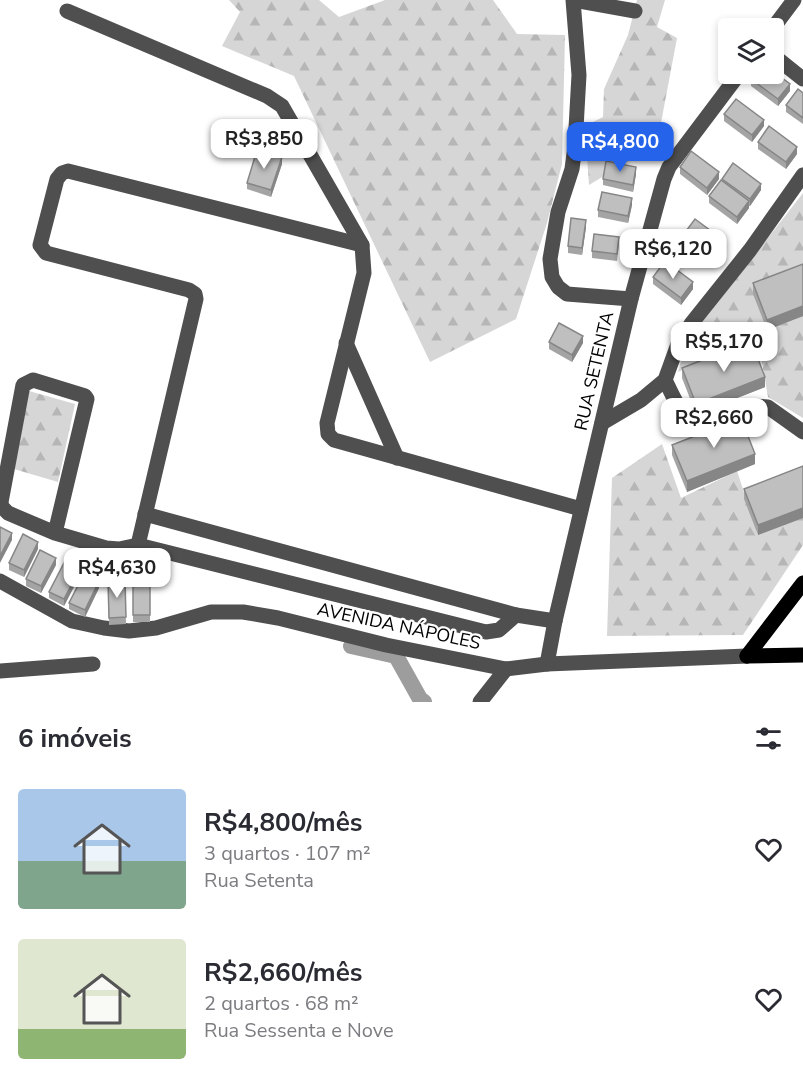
<!DOCTYPE html>
<html lang="pt">
<meta charset="utf-8">
<style>
body{margin:0;font-family:"Nunito Sans",sans-serif;background:#f7f7f7;color:#2b2b33;height:100vh;display:flex;flex-direction:column;font-size:22px;white-space:nowrap}
*{box-sizing:border-box;margin:0}
p{font-size:20px;color:#7c7c81}
.icon{flex:none;width:33px;height:33px;fill:none;stroke:currentColor;stroke-width:2;stroke-linecap:round;stroke-linejoin:round}
.map{position:relative;height:702px;overflow:hidden}
.drawer{display:flex;flex-direction:column;background:#fff;flex:1}
.drawer>*{flex:none}
.controls{position:absolute;left:718px;top:18px;display:grid;gap:12px}
.controls a{display:grid;place-items:center;width:66px;height:66px;border-radius:6px;background:#fff;box-shadow:0 3px 9px #0003;font-size:30px}
.price{position:absolute;translate:-50% -51px;padding:0 14px;border-radius:12px;background:#fff;color:#222;font-size:20px;line-height:39px;filter:drop-shadow(0 2px 3px #0008)}
.price::after{content:'';position:absolute;left:50%;top:36px;width:18px;height:14px;margin-left:-9px;background:inherit;clip-path:polygon(0 0,100% 0,50% 100%)}
.price.active{background:#2563eb;color:#fff}
ul{padding:0;list-style:none}
li{display:flex;align-items:center;gap:18px;height:150px;padding:0 18px}
li span{display:grid;place-items:center;flex:none;width:168px;height:120px;border-radius:6px;color:#555}
li>.icon{margin-inline-start:auto}
span .icon{width:72px;height:72px;fill:#fffc;stroke-width:1}
li b{font-size:26px}
h2{display:flex;justify-content:space-between;align-items:center;height:72px;padding:0 18px;font-size:26px}
.map>svg:first-child{display:block}
.forest{fill:url(#forest-firs)}
.lines{fill:none;stroke-linecap:round;stroke-linejoin:round}
.canal{stroke:#9d9d9d;stroke-width:16}
.minor{stroke:#4f4f4f;stroke-width:15}
.major{stroke:#000;stroke-width:15}
.wall{fill:#a4a4a4}
.shaded-wall{fill:#868686}
.building{fill:#bfbfbf;stroke:#868686;stroke-width:1.5}
.labels{text-anchor:middle;dominant-baseline:central;stroke-width:4.5;stroke-linejoin:round;paint-order:stroke}
.street-label{font-size:18px;fill:#000;stroke:#fff}
</style>
<div class="map">
<svg width="803" height="702" viewBox="0 0 803 702">
<defs>
<pattern id="forest-firs" width="22" height="20" patternUnits="userSpaceOnUse" patternTransform="scale(1.5)"><rect width="22" height="20" fill="#d6d6d6"/><path d="M5 1l3.5 6h-7zM16 11l3.5 6h-7z" fill="#b6b6b6"/></pattern>
</defs>
<rect width="100%" height="100%" fill="#fff"/>
<g class="forest">
<path d="M229,0H319L339,17L385,0H493L517,34L565,35L562,164L547,223L516,319L430,362L294,76L222,46L240,12Z"/>
<path d="M637,0H665L657,27L677,38L657,144L589,185L585,126L603,117L604,89L628,35Z"/>
<path d="M803,193V418L768,397L758,340L678,372L686,343Z"/>
<path d="M29,391L75,404L58,482L14,469Z"/>
<path d="M662,444L681,498L737,471L758,535L803,518V545L743,635L607,636L612,478Z"/>
</g>
<g class="lines">
<path class="canal" d="M351,646L396,656L420,699L424,702"/>
<g class="minor">
<path d="M573,0L579,75L575,146L572,169L558,212L550,259L552,277L558,287L567,294L631,299"/>
<path d="M574,0L635,11"/>
<path d="M67,11L267,96L282,106L362,245L364,273L327,423L328,434L334,440L581,509"/>
<path d="M773,28L794,0"/>
<path d="M774,56L803,79"/>
<path d="M346,343L397,458"/>
<path d="M665,380C673,395 681,420 699,421L755,406L768,407L803,432"/>
<path d="M602,423L641,400L665,380L678,344L691,324L750,250L803,175"/>
<path d="M145,514L516,615L555,621"/>
<path d="M55,533L87,399L85,396L33,380L23,385L1,502L2,507L8,513L55,533L106,548L119,549L138,545L486,632L499,630L516,615"/>
<path d="M138,545L196,299L195,294L189,290L46,253L40,245L57,179L62,173L68,171L362,245"/>
<path d="M0,581L72,621L104,628L129,631L156,628L211,612H243L278,618L386,645L506,669L547,664L747,656"/>
<path d="M547,664L555,621L631,299L664,179L669,167L739,74"/>
<path d="M0,671L93,664"/>
<path d="M480,702L506,669"/>
</g>
<g class="major">
<path d="M747,656L803,583"/>
<path d="M747,656L803,655"/>
</g>
</g>
<g class="wall">
<path d="M751,79L790,91L778,106L751,86Z"/>
<path d="M803,93V124L786,112V105Z"/>
<path d="M724,114L764,126L752,142L724,121Z"/>
<path d="M758,142L797,154L786,169L758,149Z"/>
<path d="M282,164L271,197L247,189V183Z"/>
<path d="M680,167L719,179L707,195L680,174Z"/>
<path d="M636,174L633,192L603,185V179Z"/>
<path d="M722,179L761,190L750,206H749V208L737,224L709,203V196L722,181Z"/>
<path d="M632,205L628,223L598,217V210Z"/>
<path d="M586,227L582,255L568,253V246Z"/>
<path d="M683,235L723,247L711,263L683,242Z"/>
<path d="M619,244L617,261L592,258V251Z"/>
<path d="M803,264V316L767,330L753,294V283Z"/>
<path d="M653,277L693,289L681,305L653,284Z"/>
<path d="M549,342L583,343L572,362L549,349Z"/>
<path d="M682,368L765,387L696,414L682,378Z"/>
<path d="M672,445L755,464L687,492L672,455Z"/>
<path d="M803,466V518L758,535L744,499V489Z"/>
<path d="M38,549L24,577L9,570V563Z"/>
<path d="M56,565L41,593L26,586V579Z"/>
<path d="M79,577L64,606L49,598V592Z"/>
<rect x="133" y="578" width="17" height="44"/>
<path d="M108,581H125L126,624L109,625Z"/>
<path d="M99,588L85,617L69,609V603Z"/>
</g>
<g class="shaded-wall">
<path d="M790,84V91L778,106V99Z"/>
<path d="M764,120V126L752,142V135Z"/>
<path d="M797,147V154L786,169V162Z"/>
<path d="M282,157V164L271,197V190Z"/>
<path d="M636,167V174L633,192V185Z"/>
<path d="M719,172V179L707,195V188Z"/>
<path d="M761,184V190L750,206V199Z"/>
<path d="M632,198V205L628,223V216Z"/>
<path d="M749,201V208L737,224V217Z"/>
<path d="M586,220V227L582,255V248Z"/>
<path d="M723,240V247L711,263V256Z"/>
<path d="M693,282V289L681,305V298Z"/>
<path d="M803,306V316L767,330V320Z"/>
<path d="M583,336V343L572,362V355Z"/>
<path d="M765,377V387L696,414V404Z"/>
<path d="M755,454V464L687,492V481Z"/>
<path d="M803,508V518L758,535V525Z"/>
<path d="M12,533V540L0,563V556Z"/>
<path d="M38,542V549L24,577V570Z"/>
<path d="M56,558V565L41,593V586Z"/>
<path d="M79,570V577L64,606V599Z"/>
<path d="M99,581V588L85,617V610Z"/>
</g>
<g class="building">
<path d="M774,72L790,84L778,99L751,79L755,74H774Z"/>
<path d="M798,89L803,93V118L786,105Z"/>
<path d="M736,99L764,120L752,135L724,114Z"/>
<path d="M769,126L797,147L786,162L758,142Z"/>
<path d="M257,150L282,157L271,190L247,183Z"/>
<path d="M691,151L719,172L707,188L680,167Z"/>
<path d="M606,161L636,167L633,185L603,179Z"/>
<path d="M733,163L761,184L750,199L722,179Z"/>
<path d="M721,180L749,201L737,217L709,196Z"/>
<path d="M602,192L632,198L628,216L598,210Z"/>
<path d="M571,218L586,220L582,248L568,246Z"/>
<path d="M695,219L723,240L711,256L683,235Z"/>
<path d="M594,234L619,237L617,254L592,251Z"/>
<path d="M665,261L693,282L681,298L653,277Z"/>
<path d="M803,264V306L767,320L753,283Z"/>
<path d="M559,323L583,336L572,355L549,342Z"/>
<path d="M751,341L765,377L696,404L682,368Z"/>
<path d="M741,418L755,454L687,481L672,445Z"/>
<path d="M803,466V508L758,525L744,489Z"/>
<path d="M0,527L12,533L0,556Z"/>
<path d="M23,534L38,542L24,570L9,563Z"/>
<path d="M40,550L56,558L41,586L26,579Z"/>
<path d="M64,563L79,570L64,599L49,592Z"/>
<path d="M84,574L99,581L85,610L69,603Z"/>
<rect x="133" y="578" width="17" height="37"/>
<path d="M108,581H125L126,617L109,618Z"/>
</g>
<g class="labels">
<g class="street-label">
<text transform="translate(594 371) rotate(-77)">RUA SETENTA</text>
<text transform="translate(399 626) rotate(12)">AVENIDA NÁPOLES</text>
</g>
</g>
</svg>
<div class="controls">
<a><svg class="icon" aria-label="layers" viewBox="0 0 24 24"><path d="M12 4l9 5-9 5-9-5zM3 14l9 5 9-5"/></svg></a>
</div>
<b class="price" style="left:264px;top:170px">R$3,850</b>
<b class="price active" style="left:620px;top:173px">R$4,800</b>
<b class="price" style="left:673px;top:280px">R$6,120</b>
<b class="price" style="left:724px;top:373px">R$5,170</b>
<b class="price" style="left:714px;top:449px">R$2,660</b>
<b class="price" style="left:117px;top:599px">R$4,630</b>
</div>
<section class="drawer">
<h2>6 imóveis<svg class="icon" aria-label="filters" viewBox="0 0 24 24"><path d="M4 7h16M4 17h16"/><circle cx="9" cy="7" r="2"/><circle cx="15" cy="17" r="2"/></svg></h2>
<ul>
<li><span style="background:linear-gradient(#a9c7e8 60%,#7fa58c 0)"><svg class="icon" aria-label="home" viewBox="0 0 24 24"><path d="M3 11l9-7 9 7M6 9v11h12V9"/></svg></span><div><b>R$4,800/mês</b><p>3 quartos · 107 m²</p><p>Rua Setenta</p></div><svg class="icon" aria-label="heart" viewBox="0 0 24 24"><path d="M12 20l-8-8c-3-5 5-10 8-4 3-6 11-1 8 4z"/></svg></li>
<li><span style="background:linear-gradient(#dfe7d0 75%,#8fb573 0)"><svg class="icon" aria-label="home" viewBox="0 0 24 24"><path d="M3 11l9-7 9 7M6 9v11h12V9"/></svg></span><div><b>R$2,660/mês</b><p>2 quartos · 68 m²</p><p>Rua Sessenta e Nove</p></div><svg class="icon" aria-label="heart" viewBox="0 0 24 24"><path d="M12 20l-8-8c-3-5 5-10 8-4 3-6 11-1 8 4z"/></svg></li>
</ul>
</section>
